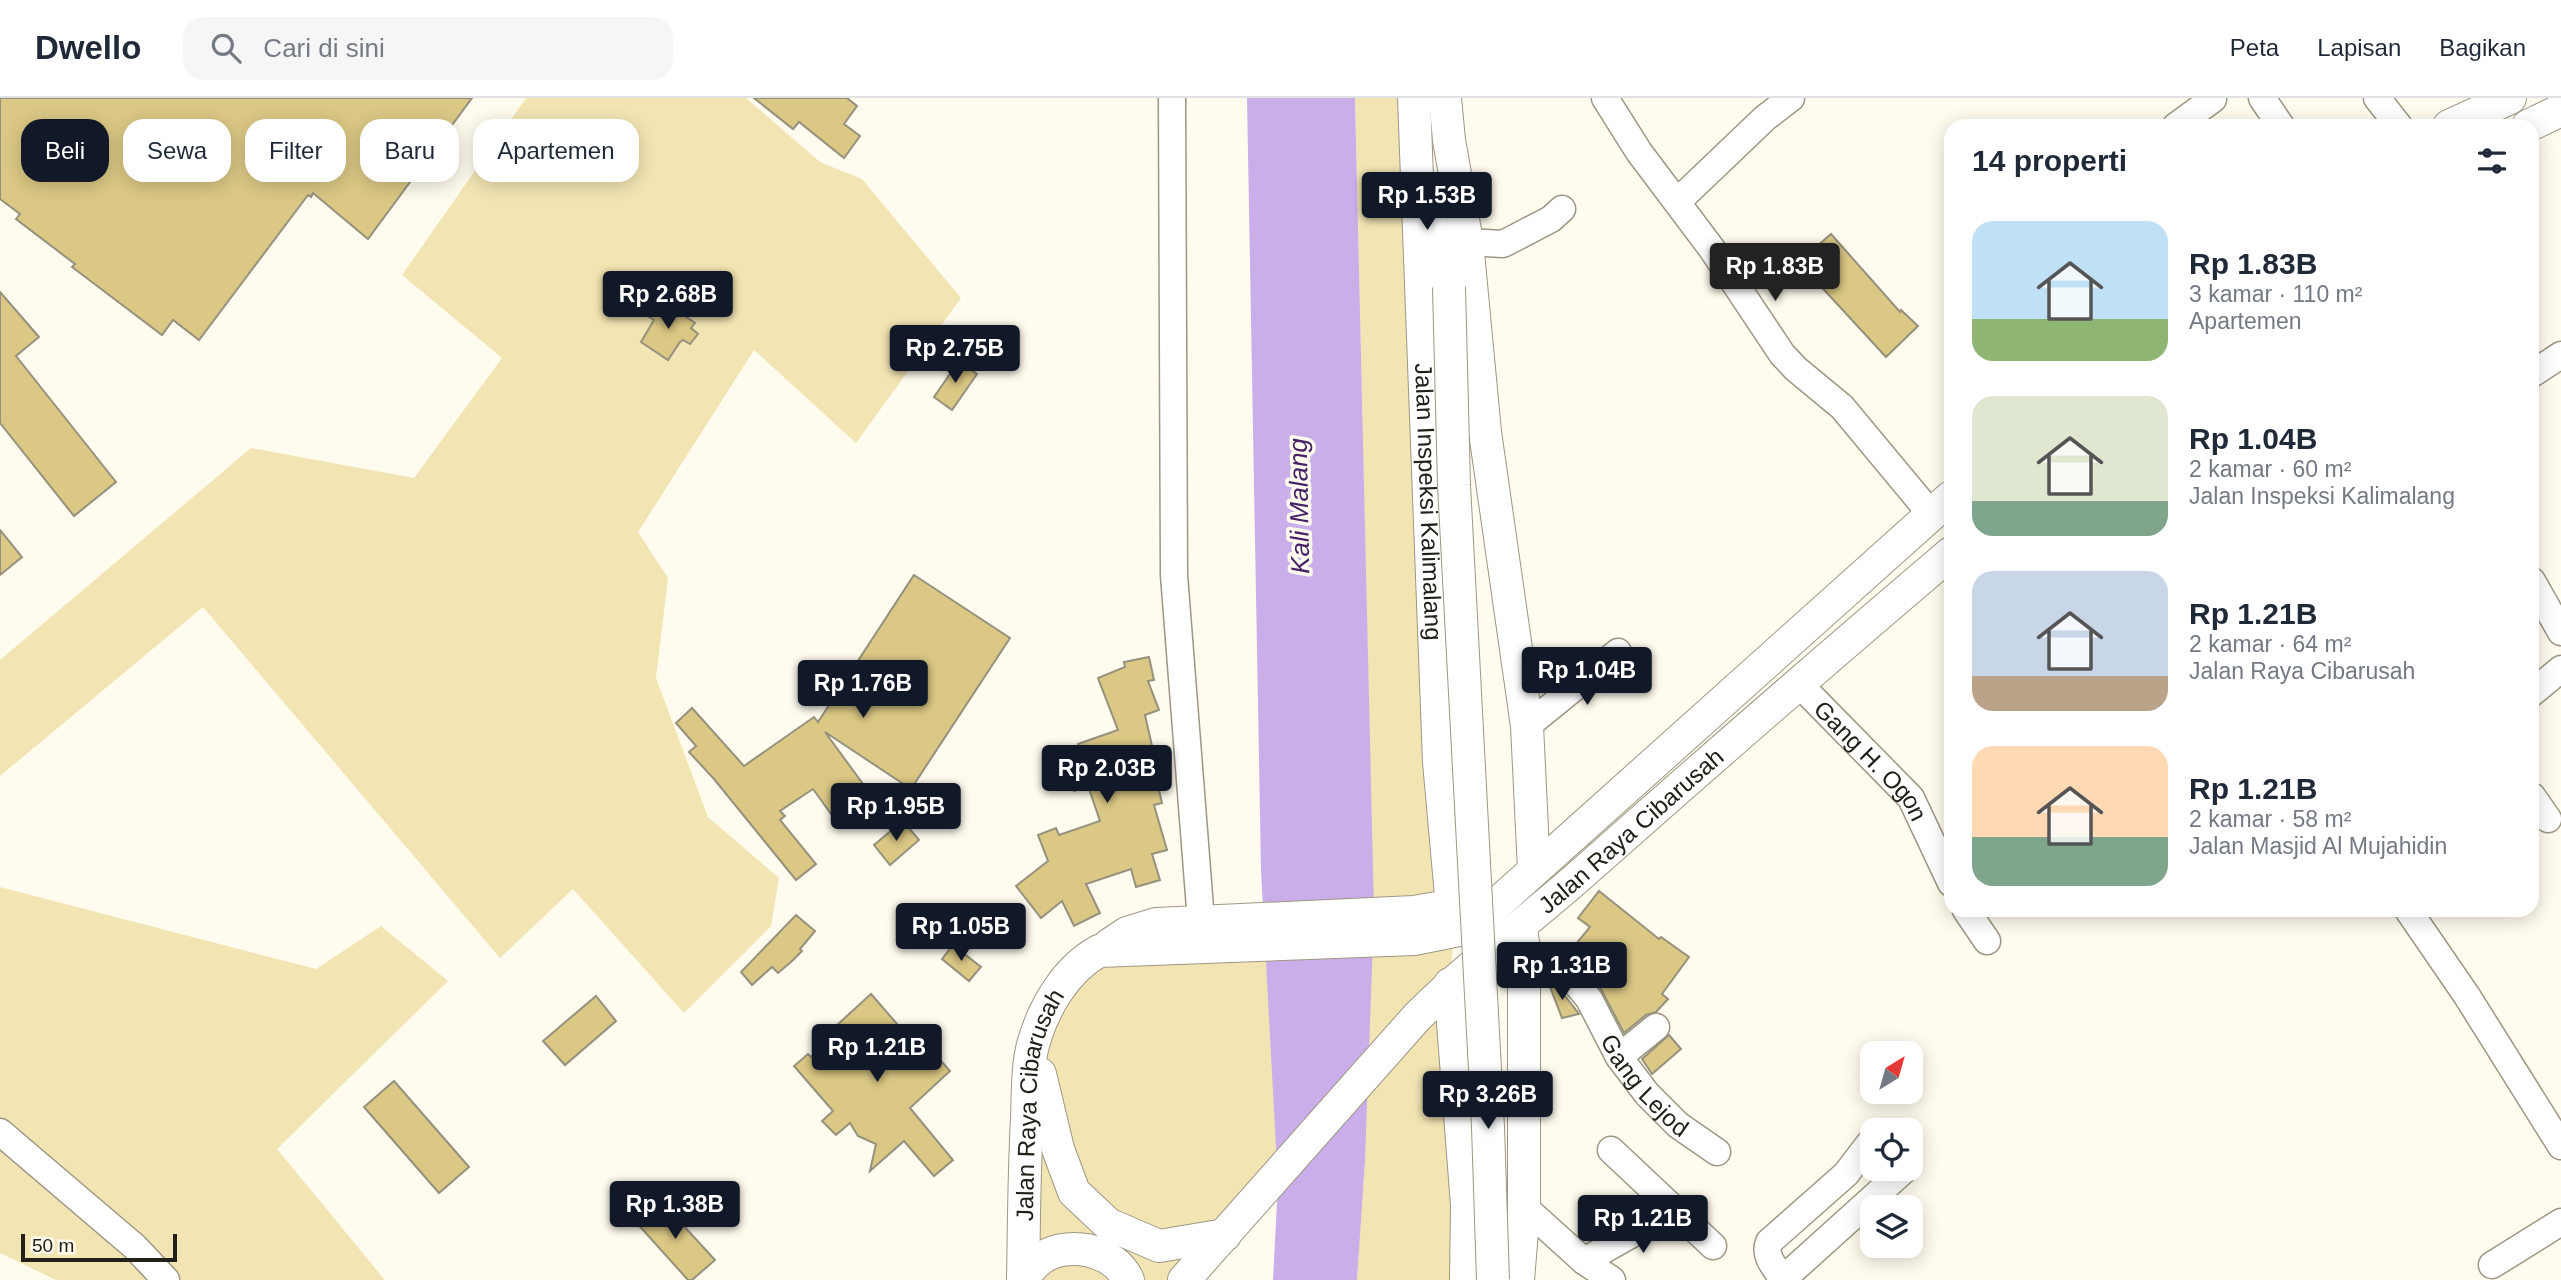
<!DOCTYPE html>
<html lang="id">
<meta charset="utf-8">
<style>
body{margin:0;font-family:Arial,sans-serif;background:#f6f6f7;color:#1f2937;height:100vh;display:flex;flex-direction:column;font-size:26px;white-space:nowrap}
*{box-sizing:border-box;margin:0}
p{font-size:23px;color:#747a83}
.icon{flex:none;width:38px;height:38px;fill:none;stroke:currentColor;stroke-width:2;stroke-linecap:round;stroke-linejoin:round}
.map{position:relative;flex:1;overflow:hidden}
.panel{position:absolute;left:1944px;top:21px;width:595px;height:798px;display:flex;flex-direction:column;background:#fff;border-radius:21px;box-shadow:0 4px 18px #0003}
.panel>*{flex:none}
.guide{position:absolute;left:21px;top:21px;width:665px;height:63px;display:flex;gap:14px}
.needle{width:46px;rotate:37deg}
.fabs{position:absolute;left:1860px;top:943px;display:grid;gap:14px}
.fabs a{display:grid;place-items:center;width:63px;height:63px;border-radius:14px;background:#fff;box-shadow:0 4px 18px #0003;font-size:35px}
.scale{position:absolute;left:21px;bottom:18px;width:156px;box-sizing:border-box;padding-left:7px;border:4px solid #222018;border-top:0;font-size:19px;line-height:24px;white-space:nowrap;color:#222018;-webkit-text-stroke:5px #fffbee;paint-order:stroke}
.price{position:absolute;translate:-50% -60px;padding:0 16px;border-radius:7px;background:#111827;color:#fff;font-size:23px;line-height:46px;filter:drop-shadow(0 2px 4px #0008)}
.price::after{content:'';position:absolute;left:50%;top:42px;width:21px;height:16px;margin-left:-10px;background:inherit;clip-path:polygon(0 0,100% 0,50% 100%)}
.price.selected{background:#222;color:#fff}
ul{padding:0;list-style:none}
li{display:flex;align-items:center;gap:21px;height:175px;padding:0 28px}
li span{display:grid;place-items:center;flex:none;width:196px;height:140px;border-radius:21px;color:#555}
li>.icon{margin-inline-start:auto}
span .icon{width:84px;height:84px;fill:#fffc;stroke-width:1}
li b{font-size:30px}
h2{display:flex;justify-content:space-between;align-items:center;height:84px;padding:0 28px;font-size:30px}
.chip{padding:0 24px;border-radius:21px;background:#fff;box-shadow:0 4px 18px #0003;font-size:24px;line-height:63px}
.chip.selected{background:#111827;color:#fff}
header{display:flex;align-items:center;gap:42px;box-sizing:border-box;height:98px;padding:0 35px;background:#fff;border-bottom:2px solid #e0e1e3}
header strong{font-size:33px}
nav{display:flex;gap:38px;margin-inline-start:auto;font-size:24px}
.search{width:490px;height:63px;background:#f6f6f7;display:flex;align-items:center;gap:18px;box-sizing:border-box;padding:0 24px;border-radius:21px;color:#747a83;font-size:26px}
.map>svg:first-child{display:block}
.green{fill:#f3e5b3}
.water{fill:#caaeea}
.building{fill:#dbc885;stroke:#96917d;stroke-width:2}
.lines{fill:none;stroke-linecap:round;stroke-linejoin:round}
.minor-casing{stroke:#9d9783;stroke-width:29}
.major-casing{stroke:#9d9783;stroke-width:34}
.minor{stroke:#fff;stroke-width:26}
.major{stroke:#fff;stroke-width:32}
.major-bridge-casing{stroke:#9d9783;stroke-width:34;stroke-linecap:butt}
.major-bridge{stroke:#fff;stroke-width:32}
.labels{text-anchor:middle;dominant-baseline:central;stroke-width:7;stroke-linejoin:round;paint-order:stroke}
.street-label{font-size:24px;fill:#222018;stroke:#fffbee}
.water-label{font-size:26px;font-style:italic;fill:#462166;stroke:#fffbee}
</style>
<header>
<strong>Dwello</strong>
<div class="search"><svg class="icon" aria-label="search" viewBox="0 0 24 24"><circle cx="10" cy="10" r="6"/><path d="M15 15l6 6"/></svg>Cari di sini</div>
<nav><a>Peta</a><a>Lapisan</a><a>Bagikan</a></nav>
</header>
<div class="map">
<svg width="2561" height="1182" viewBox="0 0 2561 1182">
<rect width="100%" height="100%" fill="#fffbee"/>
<g class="green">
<path d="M526,0H746L820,64L862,81L961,200L856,345L754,252L638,434L668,480L656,580L708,719L779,780L771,828L684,915L573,791L500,860L203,509L0,678V562L251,350L414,380L502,260L402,177Z"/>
<path d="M1355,0H1414L1454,833L1450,886L1466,1182H1357L1368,979L1184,1182H1023L1030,983L1086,860L1370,815L1367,524Z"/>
<path d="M0,789L316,871L381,828L448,883L277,1051L385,1182H56L0,1155Z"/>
</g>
<path class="water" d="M1247,0H1355L1374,815L1365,1062L1357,1182H1273L1278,1086L1261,772Z"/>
<g class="building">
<path d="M0,0H472L368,141L313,95L311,99L308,97L199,242L173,222L162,237L72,169L75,166L16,121L20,116L0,101Z"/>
<path d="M754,0H847L857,8L844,26L860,38L844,60L799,24L793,31Z"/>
<path d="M1831,136L1900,214L1901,212L1918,228L1886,259L1815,182L1832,167L1816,149Z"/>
<path d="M0,194L39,239L16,258L116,384L74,418L0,325Z"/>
<path d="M666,205L695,225L691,230L698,236L690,246L683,242L680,244L668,262L641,244L654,222L649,219L658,206L662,209Z"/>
<path d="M959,263L977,276L952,312L934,299Z"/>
<path d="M0,432L22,459L0,477Z"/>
<path d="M914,477L1010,540L911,691L825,634L874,701L839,727L813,691L780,713L785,718L780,722L816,766L796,782L714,681L689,654L696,648L676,625L692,610L744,668L814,619L818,624Z"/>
<path d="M1149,559L1154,582L1148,583L1159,612L1145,617L1155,661L1152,662L1162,705L1154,707L1167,752L1152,756L1160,782L1136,789L1131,771L1086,786L1100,815L1074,828L1062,803L1041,820L1016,788L1048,763L1038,737L1056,730L1059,737L1100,723L1088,688L1074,693L1061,656L1079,650L1078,646L1118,632L1098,580L1125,569L1124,564Z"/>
<path d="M903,723L919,742L890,767L874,747Z"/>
<path d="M1599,793L1659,841L1661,839L1689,859L1662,896L1668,901L1656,914L1646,917L1624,935L1601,891L1581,867L1567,857L1590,829L1578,820Z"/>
<path d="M796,817L815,833L800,851L802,853L791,864L778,875L772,869L752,887L741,874Z"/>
<path d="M953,847L981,869L969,883L942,861Z"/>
<path d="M1547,881L1558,889L1579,916L1562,920Z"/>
<path d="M871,896L925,958L931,952L950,973L910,1010L953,1062L934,1078L904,1043L870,1073L876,1046L858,1038L850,1025L836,1037L822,1023L833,1013L794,968L808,956L811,959L842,932L837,927Z"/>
<path d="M596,898L616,923L565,967L543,943Z"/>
<path d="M1669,937L1681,951L1652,976L1642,961Z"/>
<path d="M394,983L469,1069L439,1095L364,1009Z"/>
<path d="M657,1103L669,1116L671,1114L715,1162L692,1182H688L635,1123Z"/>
</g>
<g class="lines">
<g class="minor-casing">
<g id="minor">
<path d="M1172,0L1174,477L1201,823"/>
<path d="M1605,0L1639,54L1712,151L1782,256L1796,271L1842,309L1931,416"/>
<path d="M2262,0L2281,28"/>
<path d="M2377,0L2399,28"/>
<path d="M2176,28L2213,1"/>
<path d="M1677,104L1765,20L1791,0"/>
<path d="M1467,144L1503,146L1551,121L1562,111"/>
<path d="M2532,276L2561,257"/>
<path d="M2532,483L2561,534"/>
<path id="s1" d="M1798,585L1911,700L1951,785"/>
<path d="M2532,595L2561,571"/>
<path d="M1527,628L1618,554"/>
<path d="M2532,698L2548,721"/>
<path d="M1966,812L1987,843"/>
<path d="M2408,812L2467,898L2561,1048"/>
<path id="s2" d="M1524,853L1549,863L1569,877L1589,901L1619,959L1647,996L1678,1027L1717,1054"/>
<path d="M1619,959L1656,929"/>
<path d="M0,1034L135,1149L166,1182"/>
<path d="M1611,1052L1713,1148"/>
<path d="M1524,1109L1584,1163L1612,1182"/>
<path d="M1584,1163L1639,1132L1667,1105"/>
<path d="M2492,1167L2561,1124"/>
<path d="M1783,1181L1905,1071"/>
<path d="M1783,1182C1776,1170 1763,1158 1769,1144L1846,1076L1872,1042"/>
</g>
</g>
<g class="major-casing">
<g id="major">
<path id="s3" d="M1414,0L1439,664L1452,809"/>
<path d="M1445,0L1449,42L1467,144L1485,334L1527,628L1534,772"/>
<path d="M2449,28L2510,0"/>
<path d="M2528,28L2561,12"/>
<path d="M1430,122L1448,178"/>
<path d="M1109,847L1127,835L1156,826L1414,814L1471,804"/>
<path d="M1450,886L1467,1107L1466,1182"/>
<path d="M1040,976L1058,1051L1074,1094L1108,1126L1159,1148L1225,1137"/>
<path d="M1023,1179C1028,1174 1032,1168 1038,1163C1064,1141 1114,1150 1128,1182"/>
<path id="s4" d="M1023,1182C1024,1128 1024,1075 1027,1021C1028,998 1027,969 1033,947C1043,910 1066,871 1099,853L1414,841L1464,831L1489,813L1951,399"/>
<path id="s5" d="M1184,1182L1417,919C1467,869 1524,826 1577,780C1701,670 1825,562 1951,455"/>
<path d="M1518,1182L1524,1109V853L1521,829"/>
</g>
</g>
<use href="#minor" class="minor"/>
<use href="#major" class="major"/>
<g class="major-bridge-casing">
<path id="major-bridge" d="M1449,189L1454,387L1488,1029L1493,1182"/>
</g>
<use href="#major-bridge" class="major-bridge"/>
</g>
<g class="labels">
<g class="street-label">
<text stroke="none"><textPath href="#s3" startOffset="404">Jalan Inspeksi Kalimalang</textPath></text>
<text stroke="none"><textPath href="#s1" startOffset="107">Gang H. Ogon</textPath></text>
<text stroke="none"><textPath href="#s5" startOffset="635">Jalan Raya Cibarusah</textPath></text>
<text stroke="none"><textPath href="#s2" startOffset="186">Gang Lejod</textPath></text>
<text stroke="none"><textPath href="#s4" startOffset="177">Jalan Raya Cibarusah</textPath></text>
</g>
<g class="water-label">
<text transform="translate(1299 408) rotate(-91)">Kali Malang</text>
</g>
</g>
</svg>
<div class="fabs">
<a><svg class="needle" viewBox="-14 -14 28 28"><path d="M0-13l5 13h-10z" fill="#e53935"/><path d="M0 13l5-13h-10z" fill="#747a83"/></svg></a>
<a><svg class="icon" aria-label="locate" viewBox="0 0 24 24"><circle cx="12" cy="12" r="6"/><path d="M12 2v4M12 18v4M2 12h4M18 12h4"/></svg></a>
<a><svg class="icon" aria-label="layers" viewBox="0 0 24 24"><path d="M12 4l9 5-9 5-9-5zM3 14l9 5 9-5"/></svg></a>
</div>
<div class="scale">50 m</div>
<b class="price" style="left:1427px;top:134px">Rp 1.53B</b>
<b class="price selected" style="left:1775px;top:205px">Rp 1.83B</b>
<b class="price" style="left:668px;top:233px">Rp 2.68B</b>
<b class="price" style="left:955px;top:287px">Rp 2.75B</b>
<b class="price" style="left:1587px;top:609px">Rp 1.04B</b>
<b class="price" style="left:863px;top:622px">Rp 1.76B</b>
<b class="price" style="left:1107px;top:707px">Rp 2.03B</b>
<b class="price" style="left:896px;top:745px">Rp 1.95B</b>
<b class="price" style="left:961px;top:865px">Rp 1.05B</b>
<b class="price" style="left:1562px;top:904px">Rp 1.31B</b>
<b class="price" style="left:877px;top:986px">Rp 1.21B</b>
<b class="price" style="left:1488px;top:1033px">Rp 3.26B</b>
<b class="price" style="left:675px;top:1143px">Rp 1.38B</b>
<b class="price" style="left:1643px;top:1157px">Rp 1.21B</b>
<div class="guide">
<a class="chip selected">Beli</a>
<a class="chip">Sewa</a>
<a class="chip">Filter</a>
<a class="chip">Baru</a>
<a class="chip">Apartemen</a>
</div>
<section class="panel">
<h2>14 properti<svg class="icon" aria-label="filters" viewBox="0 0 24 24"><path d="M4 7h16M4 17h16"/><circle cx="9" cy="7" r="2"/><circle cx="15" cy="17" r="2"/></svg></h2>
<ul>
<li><span style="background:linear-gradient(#bfe0f5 70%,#8fb573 0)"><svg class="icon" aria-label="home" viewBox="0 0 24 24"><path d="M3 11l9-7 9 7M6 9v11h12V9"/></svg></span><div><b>Rp 1.83B</b><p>3 kamar · 110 m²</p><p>Apartemen</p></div></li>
<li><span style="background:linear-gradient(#dfe7d0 75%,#7fa58c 0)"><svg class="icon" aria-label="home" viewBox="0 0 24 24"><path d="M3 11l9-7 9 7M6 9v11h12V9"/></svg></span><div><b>Rp 1.04B</b><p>2 kamar · 60 m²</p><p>Jalan Inspeksi Kalimalang</p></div></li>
<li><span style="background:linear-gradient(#c9d6e8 75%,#b9a48a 0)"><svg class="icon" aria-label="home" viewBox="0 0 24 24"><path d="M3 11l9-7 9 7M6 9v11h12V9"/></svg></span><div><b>Rp 1.21B</b><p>2 kamar · 64 m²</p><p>Jalan Raya Cibarusah</p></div></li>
<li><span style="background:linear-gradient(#ffd9b3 65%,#7fa58c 0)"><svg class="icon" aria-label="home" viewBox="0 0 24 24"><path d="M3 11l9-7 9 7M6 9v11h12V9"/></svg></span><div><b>Rp 1.21B</b><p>2 kamar · 58 m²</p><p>Jalan Masjid Al Mujahidin</p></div></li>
</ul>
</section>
</div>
